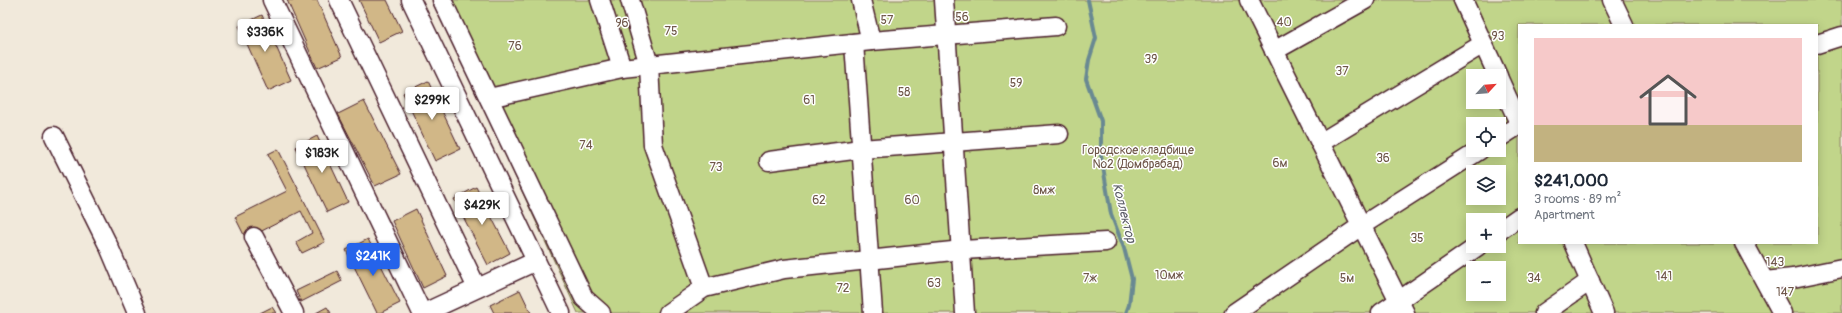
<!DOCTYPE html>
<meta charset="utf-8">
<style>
body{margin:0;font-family:Pangolin,sans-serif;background:#f6f6f7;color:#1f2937;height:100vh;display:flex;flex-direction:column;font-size:15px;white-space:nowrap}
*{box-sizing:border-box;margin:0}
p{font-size:13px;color:#747a83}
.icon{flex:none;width:22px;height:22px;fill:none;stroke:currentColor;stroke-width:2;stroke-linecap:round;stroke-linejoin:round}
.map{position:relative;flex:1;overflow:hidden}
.side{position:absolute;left:1518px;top:24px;width:300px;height:220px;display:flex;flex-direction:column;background:#fff;border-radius:0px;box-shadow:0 2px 10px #0003}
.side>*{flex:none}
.needle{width:26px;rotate:64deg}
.tools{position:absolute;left:1466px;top:69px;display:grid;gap:8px}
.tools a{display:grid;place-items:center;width:40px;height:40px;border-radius:0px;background:#fff;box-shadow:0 2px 10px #0003;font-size:20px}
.price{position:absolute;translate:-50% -34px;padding:0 9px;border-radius:4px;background:#fff;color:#222;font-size:13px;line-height:26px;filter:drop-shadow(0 1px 2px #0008)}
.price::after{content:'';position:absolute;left:50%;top:24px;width:12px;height:9px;margin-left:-6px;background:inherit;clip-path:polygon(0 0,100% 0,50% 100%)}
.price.active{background:#2563eb;color:#fff}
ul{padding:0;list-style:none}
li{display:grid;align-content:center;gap:8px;height:212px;padding:0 16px}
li+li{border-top:1px solid #e0e1e3}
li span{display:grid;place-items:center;height:124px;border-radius:0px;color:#555}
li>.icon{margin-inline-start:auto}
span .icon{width:72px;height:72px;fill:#fffc;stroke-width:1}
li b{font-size:17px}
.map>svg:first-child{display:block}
.green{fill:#c1d58a;stroke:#867a5a;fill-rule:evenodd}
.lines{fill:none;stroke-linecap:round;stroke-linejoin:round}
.stream{stroke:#698992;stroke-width:4}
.building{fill:#d1b787;stroke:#4a1f2b}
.minor-casing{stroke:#4a1f2b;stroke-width:21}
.minor{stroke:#fff;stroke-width:18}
.labels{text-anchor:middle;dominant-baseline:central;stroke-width:3;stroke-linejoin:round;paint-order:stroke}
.park-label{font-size:12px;fill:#6e5648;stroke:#fff}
.water-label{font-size:13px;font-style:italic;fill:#5c5d67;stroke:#fff}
</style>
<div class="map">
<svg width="1842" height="313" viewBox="0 0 1842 313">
<rect width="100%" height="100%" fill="#f1e9db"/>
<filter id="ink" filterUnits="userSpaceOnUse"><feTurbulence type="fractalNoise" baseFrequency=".025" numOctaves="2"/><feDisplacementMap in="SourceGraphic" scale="8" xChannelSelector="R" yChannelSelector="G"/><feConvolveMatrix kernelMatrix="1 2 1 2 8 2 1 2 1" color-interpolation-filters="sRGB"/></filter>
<g filter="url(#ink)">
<path class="green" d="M434,0H1842V313H578ZM1519,25H1817V243H1519ZM1473,76H1499V102H1473ZM1473,124H1499V150H1473ZM1473,172H1499V198H1473ZM1473,220H1499V246H1473ZM1473,268H1499V294H1473Z"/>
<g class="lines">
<path class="stream" d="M1088,0L1096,38L1089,60L1086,79L1101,121V155L1111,214L1124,248L1132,279L1129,305L1126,313"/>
</g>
<g class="building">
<path d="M287,0H317L342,57L317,68Z"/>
<path d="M359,0H387L402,31L379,42Z"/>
<path d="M262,15L291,80L268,91L239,26Z"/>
<path d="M428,81L460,149L435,161L403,93Z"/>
<path d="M364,101L401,174L375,186L338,114Z"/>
<path d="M317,136L348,202L327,212L296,147Z"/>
<path d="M278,149L325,242L302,253L296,242L312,233L301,211L246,239L235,217L287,191L268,154Z"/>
<path d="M476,187L510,253L488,265L454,199Z"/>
<path d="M416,209L447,276L423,288L392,221Z"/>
<path d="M368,239L400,303L380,313H377L346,250Z"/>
<path d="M337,271L342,281L301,302L296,291Z"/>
<path d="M520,290L531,313H494L490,305Z"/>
<path d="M272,307L276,313H260Z"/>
<path d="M327,307L331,313H316Z"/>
</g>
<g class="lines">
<g class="minor-casing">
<g id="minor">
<path d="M272,0L422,313"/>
<path d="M339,0L477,288"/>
<path d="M411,0L561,313"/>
<path d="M442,0L584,298L601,313"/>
<path d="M600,0L622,68"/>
<path d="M630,0L649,65L653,145L704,288"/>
<path d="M861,0L871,41"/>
<path d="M944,0L965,313"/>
<path d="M1249,0L1405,313"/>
<path d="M1463,0L1498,76"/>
<path d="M1612,0L1624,25"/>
<path d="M854,43L873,313"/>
<path d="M1817,44L1842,36"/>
<path d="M1274,51L1365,0"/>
<path d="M1499,79L1519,123"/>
<path d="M489,98L622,68L871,41L1056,26"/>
<path d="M54,136L109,247L137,313"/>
<path d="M1499,138L1519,125"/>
<path d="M1320,143L1483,44"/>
<path d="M769,161L861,149L1059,134"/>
<path d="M1499,231L1519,217"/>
<path d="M254,237L294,313"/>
<path d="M1573,243L1604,313"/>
<path d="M1744,243L1782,313"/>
<path d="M1765,281L1793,278L1842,268"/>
<path d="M424,313L536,261"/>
<path d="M668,313L704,288L784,269L962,250L1106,242"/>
<path d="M1234,313L1361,226L1480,150"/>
<path d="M1381,313L1478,246"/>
<path d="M1544,313L1590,281"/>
</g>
</g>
<use href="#minor" class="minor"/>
</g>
</g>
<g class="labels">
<g class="park-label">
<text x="962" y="17">56</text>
<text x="887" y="20">57</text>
<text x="1284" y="22">40</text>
<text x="622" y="23">96</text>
<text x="671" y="31">75</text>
<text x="1498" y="36">93</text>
<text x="515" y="46">76</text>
<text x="1151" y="59">39</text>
<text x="1342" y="71">37</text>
<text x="1016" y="83">59</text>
<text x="904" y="92">58</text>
<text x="809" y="100">61</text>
<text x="586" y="145">74</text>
<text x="1138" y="150">Городское кладбище<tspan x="1138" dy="14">№2 (Домбрабад)</tspan></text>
<text x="1383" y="158">36</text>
<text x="1280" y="163">6м</text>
<text x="716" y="167">73</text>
<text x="1044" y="190">8мж</text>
<text x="819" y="200">62</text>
<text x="912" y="200">60</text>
<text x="1417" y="238">35</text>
<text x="1775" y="262">143</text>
<text x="1169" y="275">10мж</text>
<text x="1664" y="276">141</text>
<text x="1090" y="278">7ж</text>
<text x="1347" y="278">5м</text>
<text x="1534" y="278">34</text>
<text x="934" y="283">63</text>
<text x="843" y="288">72</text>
<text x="1785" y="292">147</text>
</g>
<g class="water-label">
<text transform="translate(1124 213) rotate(76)">Коллектор</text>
</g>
</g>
</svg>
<div class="tools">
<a><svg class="needle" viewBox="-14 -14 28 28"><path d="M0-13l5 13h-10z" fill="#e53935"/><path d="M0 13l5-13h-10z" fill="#747a83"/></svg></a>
<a><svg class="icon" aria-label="locate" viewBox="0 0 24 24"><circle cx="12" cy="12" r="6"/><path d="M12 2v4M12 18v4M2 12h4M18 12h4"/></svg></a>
<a><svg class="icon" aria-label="layers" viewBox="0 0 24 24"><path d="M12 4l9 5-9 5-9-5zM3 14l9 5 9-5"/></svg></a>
<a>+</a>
<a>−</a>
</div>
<b class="price" style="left:265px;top:53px">$336K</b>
<b class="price" style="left:432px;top:121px">$299K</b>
<b class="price" style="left:322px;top:174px">$183K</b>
<b class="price" style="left:482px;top:226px">$429K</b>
<b class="price active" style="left:373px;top:277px">$241K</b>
<section class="side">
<ul>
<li><span style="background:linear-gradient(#f6c9c9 70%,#c2b280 0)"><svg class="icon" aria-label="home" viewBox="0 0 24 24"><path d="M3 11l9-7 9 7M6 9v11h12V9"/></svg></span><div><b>$241,000</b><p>3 rooms · 89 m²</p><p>Apartment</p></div></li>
</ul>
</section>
</div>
